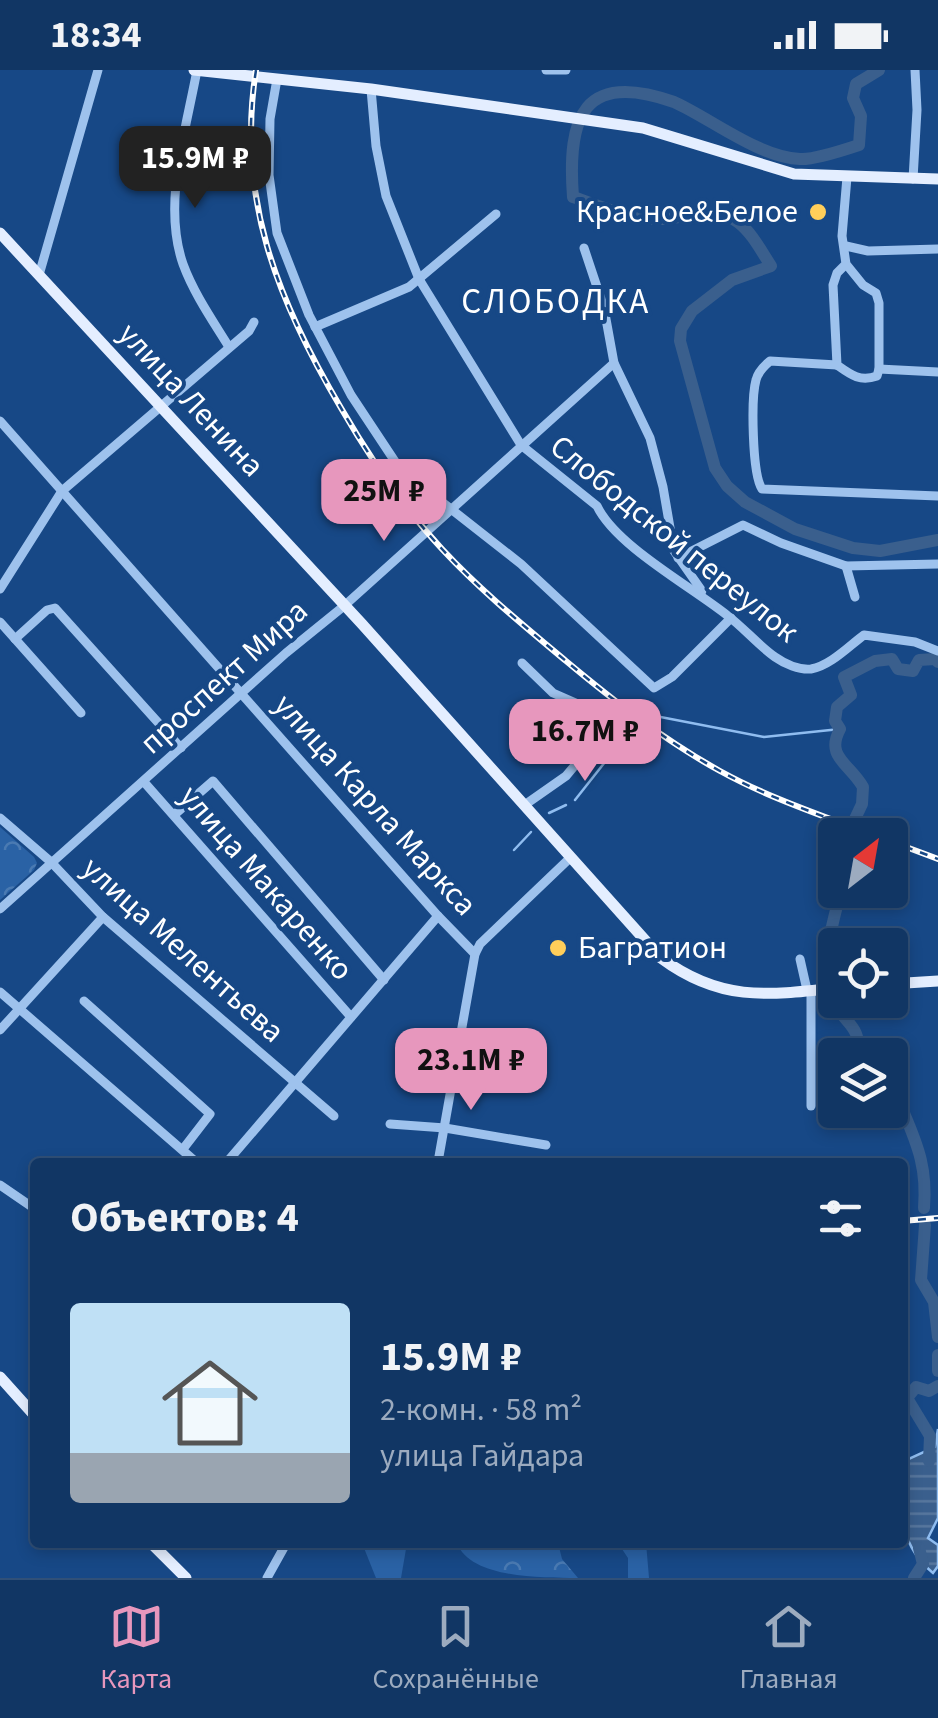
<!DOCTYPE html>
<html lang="ru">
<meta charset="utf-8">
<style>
body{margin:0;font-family:"Source Sans 3",sans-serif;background:#1e416d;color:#f1f3f6;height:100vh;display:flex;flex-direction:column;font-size:38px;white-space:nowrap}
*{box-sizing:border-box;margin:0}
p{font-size:32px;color:#9cabbf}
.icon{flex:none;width:55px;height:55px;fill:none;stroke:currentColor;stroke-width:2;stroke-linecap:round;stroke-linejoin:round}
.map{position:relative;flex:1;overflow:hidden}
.sheet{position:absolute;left:30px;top:1088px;width:878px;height:390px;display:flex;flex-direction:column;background:#113664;border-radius:10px;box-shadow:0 5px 15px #0003,0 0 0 2px #305078}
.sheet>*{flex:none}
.needle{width:65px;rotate:31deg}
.buttons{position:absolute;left:818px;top:748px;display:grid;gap:20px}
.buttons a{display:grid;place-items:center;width:90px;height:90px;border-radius:10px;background:#113664;box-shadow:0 5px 15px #0003,0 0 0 2px #305078;font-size:50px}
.price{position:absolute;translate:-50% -85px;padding:0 22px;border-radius:20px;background:#e797bd;color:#111;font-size:32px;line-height:65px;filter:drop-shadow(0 2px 5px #0008)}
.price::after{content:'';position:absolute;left:50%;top:60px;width:30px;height:22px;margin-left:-15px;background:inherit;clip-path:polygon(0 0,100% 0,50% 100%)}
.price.current{background:#222;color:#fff}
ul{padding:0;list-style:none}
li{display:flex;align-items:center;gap:30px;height:250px;padding:0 40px}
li+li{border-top:2px solid #305078}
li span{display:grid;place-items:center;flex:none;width:280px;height:200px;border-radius:10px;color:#555}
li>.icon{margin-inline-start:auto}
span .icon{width:120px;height:120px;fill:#fffc;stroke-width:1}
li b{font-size:42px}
h2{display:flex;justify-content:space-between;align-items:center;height:120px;padding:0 40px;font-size:42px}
.status{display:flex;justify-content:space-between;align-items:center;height:70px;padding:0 50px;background:#113664;direction:ltr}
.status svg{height:28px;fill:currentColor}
.menu{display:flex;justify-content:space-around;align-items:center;height:140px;border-top:2px solid #305078;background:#113664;font-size:28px;color:#9cabbf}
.menu a{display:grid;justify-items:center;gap:5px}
.menu .current{color:#e797bd}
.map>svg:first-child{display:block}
.forest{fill:url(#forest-crowns)}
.water{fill:url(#water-rules);stroke:#90bdf0;stroke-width:2.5}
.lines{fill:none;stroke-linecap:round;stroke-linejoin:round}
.stream{stroke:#90bdf0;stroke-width:2.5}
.river{stroke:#3a5f8d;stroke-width:12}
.minor{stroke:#9ec2ed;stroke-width:9}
.major{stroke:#e4eeff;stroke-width:11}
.rail-casing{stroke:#fff;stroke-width:6}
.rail{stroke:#174886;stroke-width:2.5;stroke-dasharray:8;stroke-linecap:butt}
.poi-dot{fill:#ffce5a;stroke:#174886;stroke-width:4}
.labels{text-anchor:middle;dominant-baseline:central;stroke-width:8;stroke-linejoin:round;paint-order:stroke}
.poi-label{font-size:32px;fill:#fff;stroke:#174886;text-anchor:end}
.street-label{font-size:32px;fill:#fff;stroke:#174886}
.neighbourhood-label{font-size:35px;letter-spacing:2.5px;fill:#fff;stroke:#174886}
</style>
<div class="status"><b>18:34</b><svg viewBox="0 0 49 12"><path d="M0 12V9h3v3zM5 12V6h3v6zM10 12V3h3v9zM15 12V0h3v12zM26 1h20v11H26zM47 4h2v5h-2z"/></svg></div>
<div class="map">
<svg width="938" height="1508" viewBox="0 0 938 1508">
<defs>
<pattern id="forest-crowns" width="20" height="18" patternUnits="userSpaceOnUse" patternTransform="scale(2.5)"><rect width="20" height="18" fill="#2a62a5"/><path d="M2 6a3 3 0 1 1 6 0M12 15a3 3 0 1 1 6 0" fill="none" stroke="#4a7ab2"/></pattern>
<pattern id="water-rules" width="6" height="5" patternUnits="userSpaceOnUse" patternTransform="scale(2.5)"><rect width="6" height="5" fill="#3a5f8d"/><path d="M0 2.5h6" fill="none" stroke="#58779e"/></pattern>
</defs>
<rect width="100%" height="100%" fill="#174886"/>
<g class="forest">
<path d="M0,757L34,787L37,793L34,800L0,830Z"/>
<path d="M362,1473H407L401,1508H376Z"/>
<path d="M457,1473H558L562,1489L578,1508C540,1508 470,1508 457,1473Z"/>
<path d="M618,1473H646L649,1508H628V1488Z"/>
</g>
<path class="water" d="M938,1359V1448L928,1468L938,1475V1496L933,1503C895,1471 902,1437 902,1392L935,1377Z"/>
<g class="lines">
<g class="stream">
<path d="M645,644L764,667L840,659"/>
<path d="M575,730L635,654"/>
<path d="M549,743L566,735"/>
<path d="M514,780L531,762"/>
</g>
<g class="river">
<path d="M879,0L856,14L853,28L861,46L859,75C844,80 814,90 800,89C758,87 710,48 674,32C583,0 567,47 573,127C603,137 631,150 663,149C674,149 684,145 694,144C739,137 750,163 771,196L732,210L692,241L681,259L680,271L715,398L727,416L745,432L795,459L853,478L880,481L938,470"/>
<path d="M854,751L862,734L863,717C849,693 825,687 840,659L835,651L837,637L851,625L844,607L875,591L892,589L898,599L913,601L919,590L935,589L938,592"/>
<path d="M849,765L850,761"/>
<path d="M841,820C833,854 818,895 833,930C844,955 861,953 858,985"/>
<path d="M890,1036L904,1043C919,1078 927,1100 924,1138"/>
<path d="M925,1155L921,1210L934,1232L938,1267"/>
<path d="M938,1285V1301"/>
<path d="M929,1391L930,1366L907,1328L916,1317L929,1321L938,1316"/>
<path d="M914,1508L923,1494L919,1478"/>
</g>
<g class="minor">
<path d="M197,0C186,61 162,134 183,194C194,224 213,251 229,277"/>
<path d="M546,0H566"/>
<path d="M277,9L270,49L269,105L277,163L309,245L351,325L400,399L521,494L654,618L672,607L731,548"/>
<path d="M371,19L376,76L386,126L419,209L521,375L597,436C616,476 692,517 728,546C744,558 758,575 775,587C785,594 799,600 811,599C830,596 849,576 864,565L915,572L938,581"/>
<path d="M913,109L917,40L915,0"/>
<path d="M846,176L868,181L938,179"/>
<path d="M584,178L604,238L614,293L650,368L663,417L674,481L702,521"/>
<path d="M846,194L863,215L876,223L879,233V299L877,306C860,312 851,305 837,295L833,215L837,203L846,194L842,166L847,107"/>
<path d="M39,205L98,0"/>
<path d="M315,257L409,217L496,144"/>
<path d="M837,295L770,291C764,296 758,302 756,310C751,328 752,404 762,419L938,426"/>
<path d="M879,299L938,302"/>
<path d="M0,351L438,846L475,884"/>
<path d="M678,488L743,455L781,473L846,496L938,494"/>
<path d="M846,496L855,527"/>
<path d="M0,519L62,421L249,261L254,252"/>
<path d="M0,552L81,643"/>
<path d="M15,569L47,540L55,538L181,678"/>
<path d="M522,593L553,623L594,641L607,657L566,706L526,734"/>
<path d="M144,712L351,947"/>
<path d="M174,745L213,711L384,910"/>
<path d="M0,748L51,792L103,847L334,1046"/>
<path d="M0,839L286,583L344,536L614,293"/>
<path d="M800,889L807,920"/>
<path d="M0,922L196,1092"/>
<path d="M84,931L210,1044L183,1079"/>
<path d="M0,960L103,847"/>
<path d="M811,1036V920"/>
<path d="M390,1054L445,1058L546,1075"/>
<path d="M227,1092L438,846"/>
<path d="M438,1092L475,884L480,874L571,787"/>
<path d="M0,1115L35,1139"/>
<path d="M267,1508L287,1472"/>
</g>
<g class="major">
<path d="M194,0L371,19L643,58L794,104L938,109"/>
<path d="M0,163L362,554L661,888C719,931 765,926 835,918"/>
<path d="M890,914L938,911"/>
<path d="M0,1307L35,1346"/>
<path d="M150,1472L186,1508"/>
</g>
<g class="rail-casing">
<g id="rail">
<path d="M256,0C236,127 277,230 341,338C370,388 402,436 442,479C480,520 523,555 566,591C614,631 664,670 720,701C769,728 821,745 873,765"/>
<path d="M890,771L938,789"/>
<path d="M902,1151L938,1148"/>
</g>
</g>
<use href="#rail" class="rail"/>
</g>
<g class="poi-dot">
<circle cx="818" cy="142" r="10"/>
<circle cx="558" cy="878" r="10"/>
</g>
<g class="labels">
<g class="poi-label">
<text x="798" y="142">Красное&amp;Белое</text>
<text x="578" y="878" text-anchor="start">Багратион</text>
</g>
<g class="street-label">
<text transform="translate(191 330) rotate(47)">улица Ленина</text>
<text transform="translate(674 469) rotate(39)">Слободской переулок</text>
<text transform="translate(224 607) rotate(-42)">проспект Мира</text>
<text transform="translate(375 735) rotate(48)">улица Карла Маркса</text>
<text transform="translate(266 813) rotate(49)">улица Макаренко</text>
<text transform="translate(183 880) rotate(42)">улица Мелентьева</text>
</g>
<g class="neighbourhood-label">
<text x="556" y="232">СЛОБОДКА</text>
</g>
</g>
</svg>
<div class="buttons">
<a><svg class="needle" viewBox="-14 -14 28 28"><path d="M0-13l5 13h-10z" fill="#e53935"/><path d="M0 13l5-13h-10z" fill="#9cabbf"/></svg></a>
<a><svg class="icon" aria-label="locate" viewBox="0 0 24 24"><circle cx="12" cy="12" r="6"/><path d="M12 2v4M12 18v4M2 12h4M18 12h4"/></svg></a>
<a><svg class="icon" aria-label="layers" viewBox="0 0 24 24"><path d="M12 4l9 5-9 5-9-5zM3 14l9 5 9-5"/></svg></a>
</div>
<b class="price current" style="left:195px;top:141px">15.9M ₽</b>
<b class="price" style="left:384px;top:474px">25M ₽</b>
<b class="price" style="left:585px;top:714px">16.7M ₽</b>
<b class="price" style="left:471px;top:1043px">23.1M ₽</b>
<section class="sheet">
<h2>Объектов: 4<svg class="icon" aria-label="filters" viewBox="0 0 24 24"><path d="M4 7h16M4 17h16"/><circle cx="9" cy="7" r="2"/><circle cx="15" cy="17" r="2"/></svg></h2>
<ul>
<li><span style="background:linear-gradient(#bfe0f5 75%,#9aa5b1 0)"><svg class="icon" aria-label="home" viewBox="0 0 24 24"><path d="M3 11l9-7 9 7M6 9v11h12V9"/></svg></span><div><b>15.9M ₽</b><p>2-комн. · 58 m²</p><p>улица Гайдара</p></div></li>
</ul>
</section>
</div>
<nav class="menu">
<a class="current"><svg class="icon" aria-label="map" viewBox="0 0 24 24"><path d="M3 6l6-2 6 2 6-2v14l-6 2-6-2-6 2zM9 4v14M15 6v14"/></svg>Карта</a>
<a><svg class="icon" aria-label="saved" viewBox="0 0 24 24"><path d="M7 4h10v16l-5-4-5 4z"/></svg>Сохранённые</a>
<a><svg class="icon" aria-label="home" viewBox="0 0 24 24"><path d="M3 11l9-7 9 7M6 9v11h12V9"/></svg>Главная</a>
</nav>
